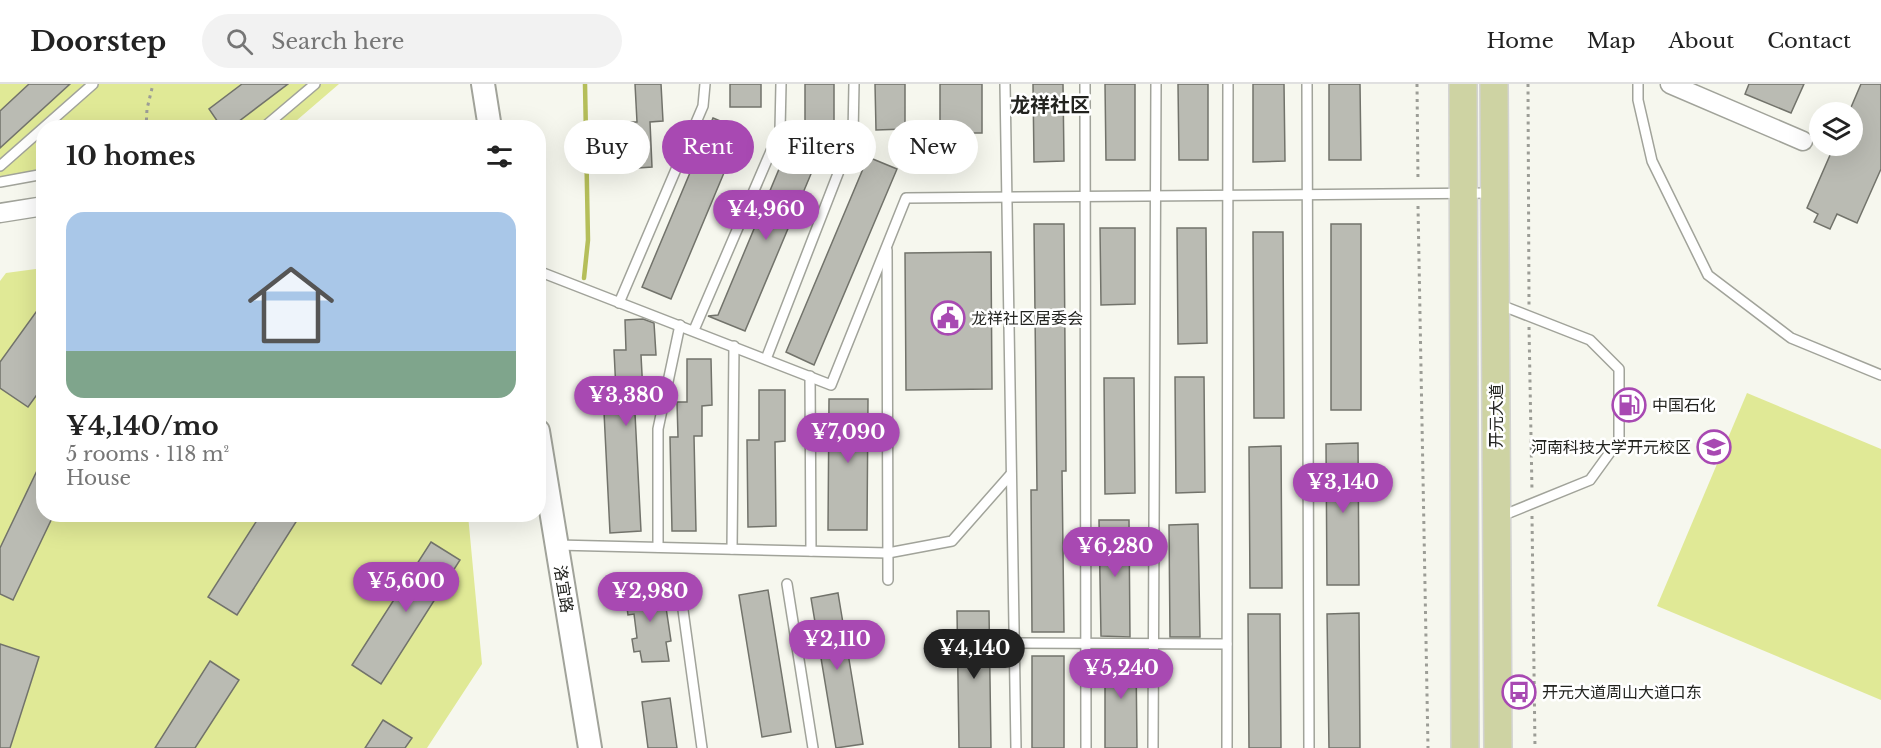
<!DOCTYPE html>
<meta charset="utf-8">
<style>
body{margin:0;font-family:"Libre Baskerville","Noto Sans SC",serif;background:#f2f2f2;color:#222;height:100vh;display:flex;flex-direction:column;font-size:22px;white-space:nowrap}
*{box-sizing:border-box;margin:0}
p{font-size:20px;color:#767676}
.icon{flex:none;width:33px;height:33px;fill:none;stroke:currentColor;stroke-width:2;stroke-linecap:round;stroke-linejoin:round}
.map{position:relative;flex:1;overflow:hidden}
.panel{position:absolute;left:36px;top:36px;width:510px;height:402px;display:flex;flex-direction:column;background:#fff;border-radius:24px;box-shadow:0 6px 24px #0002}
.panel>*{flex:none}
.banner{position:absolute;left:564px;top:36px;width:570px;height:54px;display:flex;gap:12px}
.buttons{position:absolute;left:1809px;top:18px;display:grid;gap:12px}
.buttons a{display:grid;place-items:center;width:54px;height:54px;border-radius:50%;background:#fff;box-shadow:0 6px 24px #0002;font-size:30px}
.price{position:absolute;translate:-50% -51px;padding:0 14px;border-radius:21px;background:#a849b2;color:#fff;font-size:20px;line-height:39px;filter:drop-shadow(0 2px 3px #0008)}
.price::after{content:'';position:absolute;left:50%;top:36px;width:18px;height:14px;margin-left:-9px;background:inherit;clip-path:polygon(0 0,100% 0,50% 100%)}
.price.on{background:#222;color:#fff}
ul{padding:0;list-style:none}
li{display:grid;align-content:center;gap:12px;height:318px;padding:0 30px}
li+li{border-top:2px solid #e0e0e0}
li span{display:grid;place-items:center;height:186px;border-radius:18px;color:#555}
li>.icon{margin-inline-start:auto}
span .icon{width:108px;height:108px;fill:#fffc;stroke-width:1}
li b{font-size:26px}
h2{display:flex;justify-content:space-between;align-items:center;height:72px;padding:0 30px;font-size:26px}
.tag{padding:0 21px;border-radius:27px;background:#fff;box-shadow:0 6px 24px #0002;font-size:21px;line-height:54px}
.tag.on{background:#a849b2;color:#fff}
header{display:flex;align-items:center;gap:36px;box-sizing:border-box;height:84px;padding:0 30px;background:#fff;border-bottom:2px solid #e0e0e0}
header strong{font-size:28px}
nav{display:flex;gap:33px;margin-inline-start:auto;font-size:21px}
.search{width:420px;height:54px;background:#f2f2f2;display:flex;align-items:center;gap:15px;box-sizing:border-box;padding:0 21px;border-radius:33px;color:#767676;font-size:22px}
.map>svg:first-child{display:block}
.green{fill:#e0e996}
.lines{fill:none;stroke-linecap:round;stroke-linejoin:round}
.stream{stroke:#b5be59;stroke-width:4.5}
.building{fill:#babbb3;stroke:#72736b;stroke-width:1.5}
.service-casing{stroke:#a1a39a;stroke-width:12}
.minor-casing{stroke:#a1a39a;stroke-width:21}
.tertiary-casing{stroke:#a1a39a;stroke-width:26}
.primary-casing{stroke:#d3d3d2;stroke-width:30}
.path{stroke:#9c9d96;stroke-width:3;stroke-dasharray:3 4.5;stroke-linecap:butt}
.service{stroke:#fff;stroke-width:9}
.minor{stroke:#fff;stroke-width:18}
.tertiary{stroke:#fff;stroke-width:22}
.primary{stroke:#ced3a3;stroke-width:27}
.labels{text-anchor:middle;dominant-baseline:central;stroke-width:5;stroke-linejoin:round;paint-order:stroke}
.poi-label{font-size:16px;fill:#22231f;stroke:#fff;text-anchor:start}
.street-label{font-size:16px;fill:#22231f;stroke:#fff}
.quarter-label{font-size:20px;font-weight:bold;fill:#22231f;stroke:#fff}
</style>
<header>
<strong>Doorstep</strong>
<div class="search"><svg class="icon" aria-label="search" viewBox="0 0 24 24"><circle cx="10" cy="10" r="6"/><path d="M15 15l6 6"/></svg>Search here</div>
<nav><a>Home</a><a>Map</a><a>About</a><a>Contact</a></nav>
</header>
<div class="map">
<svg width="1881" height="664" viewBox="0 0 1881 664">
<rect width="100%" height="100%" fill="#f6f7ee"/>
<g class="green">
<path d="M0,0H339L289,43L44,44L43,96L0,103Z"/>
<path d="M43,184L44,430L468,431L482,580L427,664H0V197L6,189Z"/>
<path d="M1747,309L1881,365V616L1657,522Z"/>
</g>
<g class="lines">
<path class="stream" d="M584,194L588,156L585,0"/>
</g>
<g class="building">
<path d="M29,0H70L0,64V27Z"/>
<path d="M242,0H288L230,44H222L209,25Z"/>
<path d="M635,0H661L663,37L650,38L652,83L624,85L622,38H637Z"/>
<rect x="730" y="0" width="31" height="23"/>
<rect x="805" y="0" width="29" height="37"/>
<path d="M875,0H905V45L876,46Z"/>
<rect x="940" y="0" width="42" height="49"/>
<path d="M1033,0H1063L1064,77L1034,78Z"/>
<path d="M1105,0H1135V76H1106Z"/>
<path d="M1178,0H1208V76H1179Z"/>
<path d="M1253,0H1284L1285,77L1253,78Z"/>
<path d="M1329,0H1360L1361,76H1329Z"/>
<path d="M1749,0H1804L1791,29L1745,10Z"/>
<path d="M1861,0H1881V85L1857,139L1837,130L1830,145L1814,138L1818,130L1807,124L1834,62H1852V28H1849Z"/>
<path d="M713,34L742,46L671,215L642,203Z"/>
<path d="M787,66L816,78L745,247L708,232L718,231Z"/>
<path d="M868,73L897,85L814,281L786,268Z"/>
<path d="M1034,140H1064L1066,387H1062L1064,548H1032L1031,406H1037Z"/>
<rect x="1331" y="140" width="30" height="186"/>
<path d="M1100,144H1135V220L1101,221Z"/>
<path d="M1177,144H1206L1207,259L1178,260Z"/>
<path d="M1253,148H1283L1284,334H1254Z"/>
<path d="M991,168L992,305L906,306L905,169Z"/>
<path d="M44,217V301L28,323L0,304V278Z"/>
<path d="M643,235L654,239L656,271H641L643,309L634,310L641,447L610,449L603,308L616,307L614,266H626L625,236Z"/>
<path d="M687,275H711L712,321L702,322V352H694L696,447H672L670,353H678L677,318H687Z"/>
<path d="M1175,293H1204L1205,408L1176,409Z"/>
<path d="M1104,294H1134L1135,409L1105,410Z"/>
<path d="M759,306H785V357L775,358L776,442L748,443L747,356H759Z"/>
<path d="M829,315H868L867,446H828Z"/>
<path d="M1358,359L1359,501H1327L1326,360Z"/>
<path d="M1281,362L1282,504H1250L1249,363Z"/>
<path d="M44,372V430H54L13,516L0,510V464Z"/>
<path d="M261,430H301L237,531L208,513Z"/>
<path d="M1099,436H1129L1130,553L1101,552Z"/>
<path d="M1198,440L1200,553H1170L1169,441Z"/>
<path d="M431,458L460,476L381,600L352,581Z"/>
<path d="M657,498L660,517H665L671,557L666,558L669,577L642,578L640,567L634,568L632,555L637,554L634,530L628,531L626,516L632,515L630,504L640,503V500Z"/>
<path d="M768,506L791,648L762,653L739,511Z"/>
<path d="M838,509L863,660L836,664L811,514Z"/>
<path d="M957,527H989L991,664H959Z"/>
<path d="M1359,529L1360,664H1329L1327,530Z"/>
<path d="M1248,530H1280L1281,664H1249Z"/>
<path d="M0,560L39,573L10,664H0Z"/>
<path d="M1105,566H1130V572H1136L1137,664H1105Z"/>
<rect x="1032" y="572" width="32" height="92"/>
<path d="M210,577L239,596L195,664H155Z"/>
<path d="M670,614L677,664H648L642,618Z"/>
<path d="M383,636L412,654L405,664H365Z"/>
</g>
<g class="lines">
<g class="service-casing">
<g id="service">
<path d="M1005,0L1016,664"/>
<path d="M1085,0L1086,664"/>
<path d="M1307,0L1309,664"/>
<path d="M1638,0V16L1652,77L1708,191L1791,254L1881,291"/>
<path d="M263,44L315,0"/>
<path d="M0,82L93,0"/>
<path d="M0,98L44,90"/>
<path d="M887,166L888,496"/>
<path d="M538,187L831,301L906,114L1492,109"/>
<path d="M619,219L703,22L705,0"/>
<path d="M1498,220L1590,256L1619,285V356L1590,396L1499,433"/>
<path d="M694,246L780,46L781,0"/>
<path d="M766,275L853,51L854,0"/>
<path d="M810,292L811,467"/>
<path d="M557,461L888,469L952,457L1011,390"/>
<path d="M658,463V345L680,241"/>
<path d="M732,465L734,262"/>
<path d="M679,497L702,664"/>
<path d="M787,500L813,664"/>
<path d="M1014,559L1227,560"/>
<path d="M1153,664L1156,0"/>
<path d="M1227,664L1228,0"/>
</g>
</g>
<g class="minor-casing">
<g id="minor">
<path d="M1670,0L1803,57"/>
<path d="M0,129L44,122"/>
</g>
</g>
<g class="tertiary-casing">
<g id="tertiary">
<path d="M483,0L490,44"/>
<path d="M538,347L590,664"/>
</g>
</g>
<g class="primary-casing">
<g id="primary">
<path d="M1463,0L1465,664"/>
<path d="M1494,0L1498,664"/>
</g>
</g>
<g class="path">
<path d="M1417,0L1418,97"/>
<path d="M1528,0L1529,221"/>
<path d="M146,44L147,25L153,0"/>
<path d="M1418,122L1428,664"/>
<path d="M1529,243L1532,407"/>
<path d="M1532,432L1535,664"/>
</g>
<use href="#service" class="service"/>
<use href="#minor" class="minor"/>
<use href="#tertiary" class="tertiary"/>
<use href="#primary" class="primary"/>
</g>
<defs>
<g id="civic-ring" transform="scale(1.725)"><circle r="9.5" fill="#fff" stroke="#a849b2" stroke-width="1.5"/><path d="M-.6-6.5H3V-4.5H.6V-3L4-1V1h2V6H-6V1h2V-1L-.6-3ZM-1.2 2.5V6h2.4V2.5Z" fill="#a849b2"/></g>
<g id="fuel-ring" transform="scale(1.725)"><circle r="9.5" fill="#fff" stroke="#a849b2" stroke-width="1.5"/><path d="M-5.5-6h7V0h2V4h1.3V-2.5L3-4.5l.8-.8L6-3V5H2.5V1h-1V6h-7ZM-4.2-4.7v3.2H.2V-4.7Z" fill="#a849b2"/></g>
<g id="university-ring" transform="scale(1.725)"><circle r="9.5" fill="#fff" stroke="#a849b2" stroke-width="1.5"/><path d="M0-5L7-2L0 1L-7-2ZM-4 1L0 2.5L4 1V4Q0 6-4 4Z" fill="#a849b2"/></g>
<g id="bus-ring" transform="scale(1.725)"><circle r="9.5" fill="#fff" stroke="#a849b2" stroke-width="1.5"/><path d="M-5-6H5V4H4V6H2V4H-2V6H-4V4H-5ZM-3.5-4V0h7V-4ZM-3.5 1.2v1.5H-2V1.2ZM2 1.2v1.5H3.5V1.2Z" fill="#a849b2"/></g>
</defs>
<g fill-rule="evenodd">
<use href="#civic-ring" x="948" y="234"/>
<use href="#fuel-ring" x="1629" y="321"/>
<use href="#university-ring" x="1714" y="363"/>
<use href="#bus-ring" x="1519" y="608"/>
</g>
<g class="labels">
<g class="poi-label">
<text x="971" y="234">龙祥社区居委会</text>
<text x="1652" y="321">中国石化</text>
<text x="1691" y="363" text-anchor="end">河南科技大学开元校区</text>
<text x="1542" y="608">开元大道周山大道口东</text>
</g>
<g class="street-label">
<text transform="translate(1496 332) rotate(-90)">开元大道</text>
<text transform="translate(564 505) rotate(81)">洛宜路</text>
</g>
<g class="quarter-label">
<text x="1050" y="21">龙祥社区</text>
</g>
</g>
</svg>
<div class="buttons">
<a><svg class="icon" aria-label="layers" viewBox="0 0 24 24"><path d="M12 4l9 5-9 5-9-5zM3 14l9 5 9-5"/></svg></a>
</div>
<b class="price" style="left:766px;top:157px">¥4,960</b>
<b class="price" style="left:626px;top:343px">¥3,380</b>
<b class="price" style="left:848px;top:380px">¥7,090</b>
<b class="price" style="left:1343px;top:430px">¥3,140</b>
<b class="price" style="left:1115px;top:494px">¥6,280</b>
<b class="price" style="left:406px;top:529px">¥5,600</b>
<b class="price" style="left:650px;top:539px">¥2,980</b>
<b class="price" style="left:837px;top:587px">¥2,110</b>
<b class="price on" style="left:974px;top:596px">¥4,140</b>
<b class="price" style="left:1121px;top:616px">¥5,240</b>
<div class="banner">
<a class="tag">Buy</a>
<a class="tag on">Rent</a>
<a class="tag">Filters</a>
<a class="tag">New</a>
</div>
<section class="panel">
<h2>10 homes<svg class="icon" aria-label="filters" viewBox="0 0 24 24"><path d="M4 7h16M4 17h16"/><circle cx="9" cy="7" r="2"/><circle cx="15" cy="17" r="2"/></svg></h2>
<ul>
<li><span style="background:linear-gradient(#a9c7e8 75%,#7fa58c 0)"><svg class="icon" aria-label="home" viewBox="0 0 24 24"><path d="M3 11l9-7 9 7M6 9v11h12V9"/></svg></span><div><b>¥4,140/mo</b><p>5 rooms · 118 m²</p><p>House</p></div></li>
</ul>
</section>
</div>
